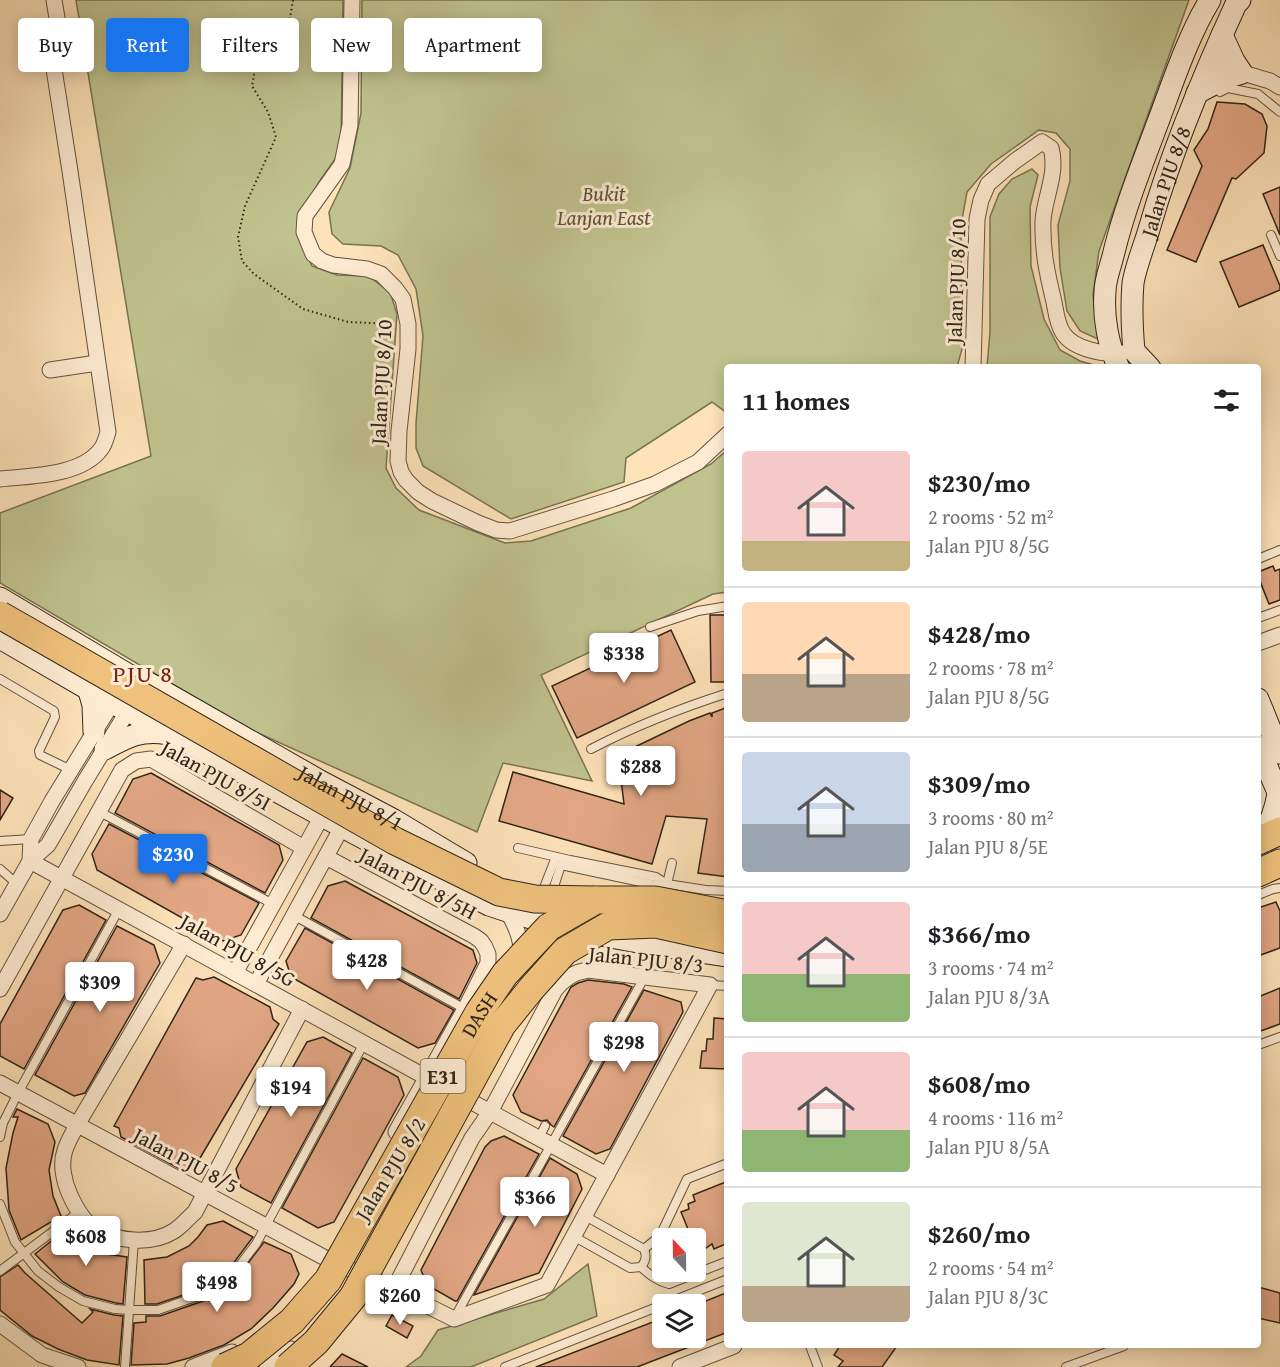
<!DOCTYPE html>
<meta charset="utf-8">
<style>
body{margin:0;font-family:"Gentium Book Plus",serif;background:#f2f2f2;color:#202124;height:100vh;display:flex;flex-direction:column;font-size:22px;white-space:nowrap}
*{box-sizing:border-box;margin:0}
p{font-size:20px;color:#757577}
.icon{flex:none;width:33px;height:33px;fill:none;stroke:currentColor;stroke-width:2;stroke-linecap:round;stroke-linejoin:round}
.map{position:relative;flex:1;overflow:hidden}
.details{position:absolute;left:724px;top:364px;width:537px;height:984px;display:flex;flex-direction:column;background:#fff;border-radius:6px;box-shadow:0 3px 15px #0003}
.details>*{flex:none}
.top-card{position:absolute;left:18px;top:18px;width:570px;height:54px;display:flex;gap:12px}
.needle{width:39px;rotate:338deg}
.buttons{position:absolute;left:652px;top:1228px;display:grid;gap:12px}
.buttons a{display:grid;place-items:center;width:54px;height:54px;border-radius:6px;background:#fff;box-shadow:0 3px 15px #0003;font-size:30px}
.price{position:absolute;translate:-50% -51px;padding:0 14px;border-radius:6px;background:#fff;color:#222;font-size:20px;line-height:39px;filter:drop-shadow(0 2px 3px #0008)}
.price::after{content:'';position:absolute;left:50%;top:36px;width:18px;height:14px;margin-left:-9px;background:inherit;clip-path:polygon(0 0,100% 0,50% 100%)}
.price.current{background:#1a73e8;color:#fff}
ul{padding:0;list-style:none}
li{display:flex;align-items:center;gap:18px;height:150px;padding:0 18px}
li+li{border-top:2px solid #e0e0e0}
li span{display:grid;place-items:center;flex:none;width:168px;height:120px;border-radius:6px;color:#555}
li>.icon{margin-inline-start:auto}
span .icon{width:72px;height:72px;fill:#fffc;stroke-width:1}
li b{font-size:26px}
h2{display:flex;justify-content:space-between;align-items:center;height:72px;padding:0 18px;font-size:26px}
.pill{padding:0 21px;border-radius:6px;background:#fff;box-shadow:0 3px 15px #0003;font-size:21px;line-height:54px}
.pill.current{background:#1a73e8;color:#fff}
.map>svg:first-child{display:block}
.green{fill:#c0c38f;stroke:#777454;stroke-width:1.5}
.building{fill:#e3a785;stroke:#2e2519;stroke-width:1.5}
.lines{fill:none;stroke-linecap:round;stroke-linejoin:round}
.lane-casing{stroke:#625441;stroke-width:10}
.street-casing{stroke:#625441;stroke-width:17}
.secondary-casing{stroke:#2e2519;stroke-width:23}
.highway-casing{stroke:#2e2519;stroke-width:29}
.path{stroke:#2e2519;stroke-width:2;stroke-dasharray:1.5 3;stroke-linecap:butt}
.lane{stroke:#feecd2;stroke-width:8}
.street{stroke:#feecd2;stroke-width:15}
.secondary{stroke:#feecd2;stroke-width:21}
.highway{stroke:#efc17c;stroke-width:27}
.highway-bridge-casing{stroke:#2e2519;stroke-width:29;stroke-linecap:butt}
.highway-bridge{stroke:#efc17c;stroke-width:27}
.labels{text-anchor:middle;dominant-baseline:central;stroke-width:6;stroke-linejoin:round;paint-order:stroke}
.shield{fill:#feecd2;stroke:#6c6150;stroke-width:1.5}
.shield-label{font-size:20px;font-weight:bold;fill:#2e2519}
.street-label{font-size:21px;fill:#2e2519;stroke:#feecd2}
.park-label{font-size:21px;font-style:italic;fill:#5a543c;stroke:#feecd2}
.quarter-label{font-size:24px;letter-spacing:1.5px;fill:#7a1f14;stroke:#feecd2}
</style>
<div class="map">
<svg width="1280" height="1367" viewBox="0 0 1280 1367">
<rect width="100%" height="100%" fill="#fee2b9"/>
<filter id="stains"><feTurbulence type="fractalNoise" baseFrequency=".00333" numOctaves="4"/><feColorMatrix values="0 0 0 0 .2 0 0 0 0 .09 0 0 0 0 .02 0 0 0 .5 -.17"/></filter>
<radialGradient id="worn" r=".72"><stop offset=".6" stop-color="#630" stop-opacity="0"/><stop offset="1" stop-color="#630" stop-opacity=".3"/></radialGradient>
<g class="green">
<path d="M76,0H343L341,151L321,179L302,211L301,243L312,266L337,275L368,276L390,292L397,314L386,468L396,488L419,510L505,543L531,541L631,508L711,464L727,450V592L713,594L541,675L592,781L503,763L477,832L247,728L0,583V513L151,456Z"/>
<path d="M362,0H1189L1099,251L1093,295L1098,339L1080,331L1067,311L1060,268L1058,225L1070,181V149L1056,133L1039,130L991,164L967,192L961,225L962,349L957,367L728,368L727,413L712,402L626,458L624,482L511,519L423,466L416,448V423L423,336L416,289L398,255L381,246L343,244L332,234L329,212L350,168L361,113Z"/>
<path d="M1032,169L1038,175L1030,207L1031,266L1044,319L1060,350L1080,361L1101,367H987L990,332V217L999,194L1012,179Z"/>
<path d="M588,1264L597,1316L471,1367H406L421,1356L438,1330L544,1299Z"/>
</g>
<g class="building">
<path d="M1217,102L1245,104L1262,114L1267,126L1264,153L1236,179L1232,178L1196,262L1167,250L1202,166L1194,150L1208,129Z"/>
<path d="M1280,187V235L1263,194Z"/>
<path d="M1263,245L1280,286V290L1239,307L1220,262Z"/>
<path d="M1273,566L1275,571L1280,569V600L1269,604L1258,576V572Z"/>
<path d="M710,615H728V682H711Z"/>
<path d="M671,630L695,682L577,738L552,686Z"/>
<path d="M728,707V877L698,873L707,819L666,816L652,864L499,821L513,772L624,804L618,755L689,721L710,713L712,717V713Z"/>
<path d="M151,773L279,845L283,860L265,893L115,813L133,779Z"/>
<path d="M0,790L13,798L0,820Z"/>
<path d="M109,824L259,903L241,935L223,941L97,870L92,854Z"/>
<path d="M345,881L473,950L477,963L459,999L311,918L328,886Z"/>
<path d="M1276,902L1280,911V948L1258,956V908Z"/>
<path d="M79,905L106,920L24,1069L0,1056V1024L63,910Z"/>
<path d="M117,926L154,945L160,963L85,1093L74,1096L35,1075Z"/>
<path d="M305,928L454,1010L435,1043L418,1048L291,977L286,961Z"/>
<path d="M214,977L270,1007L273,1019L279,1024L193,1170L188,1166L180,1169L121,1137L119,1128L114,1126L196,978L203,980Z"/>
<path d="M588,980L624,984L632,987L554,1127L551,1125L547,1120L541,1121L521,1112L513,1095L571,987L578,983Z"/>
<path d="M1280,988V1024L1258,1032V997Z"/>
<path d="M644,990L681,1002L683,1012L610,1149L596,1154L563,1136Z"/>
<path d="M714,1018L728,1019V1069L700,1068L702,1051H706L707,1039H713Z"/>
<path d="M323,1037L352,1053L271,1203L241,1187L236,1169L307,1042Z"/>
<path d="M363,1058L398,1077L404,1095L334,1222L318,1228L282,1208Z"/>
<path d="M17,1109L48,1124L55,1142L49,1170L53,1196L61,1216L21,1240L9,1210L6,1168L13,1133L18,1117H13Z"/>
<path d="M504,1136L539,1154L457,1301H455L427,1285L421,1270L485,1147L491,1141Z"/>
<path d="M550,1158L577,1174L582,1189L539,1273L474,1295Z"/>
<path d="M728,1181V1243L714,1249L712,1244L706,1248L703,1240L696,1241V1239H692L681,1212L689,1209L688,1204L695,1201L693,1195Z"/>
<path d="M223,1221L253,1237L226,1273L201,1289L157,1304H145L144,1260L167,1257L189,1246L198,1237L207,1225Z"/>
<path d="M70,1226L84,1242L106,1254L127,1257L123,1304L116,1303L85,1295L63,1282L35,1254Z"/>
<path d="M264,1242L291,1254L299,1274L294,1284L273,1308L251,1329L224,1345L189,1358L167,1364L131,1365L134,1323L146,1322V1316H160L206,1300L233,1283Z"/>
<path d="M18,1265L25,1273L82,1323L93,1312L90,1309L114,1315L123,1316L119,1365L87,1360L58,1349L32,1336L0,1310V1277Z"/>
<path d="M1258,1287L1280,1293V1323L1258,1318Z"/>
<path d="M728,1292V1332L637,1367H536L663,1318V1338H696V1305Z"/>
<path d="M392,1315L413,1326L407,1338L386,1326Z"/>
<path d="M840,1346H897L882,1367H838L843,1361L834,1355Z"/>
<path d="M342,1354L368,1367H330Z"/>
</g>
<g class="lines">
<g class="lane-casing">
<g id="lane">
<path d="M1220,92L1228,88L1258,94L1280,112"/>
<path d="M1271,235L1280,256"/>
<path d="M1258,559L1280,550"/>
<path d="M1258,618L1280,610"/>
<path d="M650,627L698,611L728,606"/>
<path d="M0,679L54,711L55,717L39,751L40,755L71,770"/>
<path d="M591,749C635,726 681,708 728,693"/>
<path d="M98,811L273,904"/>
<path d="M0,841L31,839"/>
<path d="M518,848L570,860L656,877L667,884"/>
<path d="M0,869L17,884"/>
<path d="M667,884L672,863"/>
<path d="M543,890L556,857"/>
<path d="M552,893L561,865L655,885L667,884L706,890L728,891"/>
<path d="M1258,895L1273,889L1280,888"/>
<path d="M293,915L465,1009"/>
<path d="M710,985L728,986"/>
<path d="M1258,1045L1280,1037"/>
<path d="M0,1137L3,1123L18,1093L119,909"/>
<path d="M539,1138L545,1126"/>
<path d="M0,1204L15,1242L38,1271L59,1287L83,1301L115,1309L129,1310H158L204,1294L230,1278L256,1244L364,1043"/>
<path d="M573,1236L630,1268L641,1267C646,1261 647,1256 644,1249L585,1216"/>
<path d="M644,1249L660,1236L687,1179L728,1163"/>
<path d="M641,1267C650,1275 657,1281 669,1284L728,1261"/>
<path d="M0,1271L79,1212"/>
<path d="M455,1317L644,978"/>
<path d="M810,1346L818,1367"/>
<path d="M125,1367L134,1240"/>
<path d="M505,1367L728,1279"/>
<path d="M1066,1367L1124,1346"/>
</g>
</g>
<g class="street-casing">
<g id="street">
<path d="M352,0L350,125L342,164L305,216L304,232L313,254L322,261L333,265L367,269L381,274L395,288L403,299L408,324V349L399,431L398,461L401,472L406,480L418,492L432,501L478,523L496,530L510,531L613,499L655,484L698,462L728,434"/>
<path d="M1209,63L1270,81L1280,87"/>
<path d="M973,368L977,219L981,200L988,184L1015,161L1042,142L1051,148C1058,172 1045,196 1043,220C1042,250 1047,273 1054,302C1056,312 1057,324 1063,333C1073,349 1104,355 1122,353"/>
<path d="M50,370L97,363"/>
<path d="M0,479C31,476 81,476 101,449C105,444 106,438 108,432L70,171L54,69L57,18L54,0"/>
<path d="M1258,643L1280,635"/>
<path d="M326,857L474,936L481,941L485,947L488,954V963L465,1009L396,1132"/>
<path d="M30,861L433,1081"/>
<path d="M30,861L31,839L52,801L117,695"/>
<path d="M508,912C516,927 523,941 521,959"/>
<path d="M0,914L30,861L48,845L85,781L132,704"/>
<path d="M184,944L77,1125C73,1133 68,1141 65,1150C60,1164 64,1182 70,1195C75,1206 83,1221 94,1228C116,1242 152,1245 174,1231C182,1226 188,1218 195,1212L302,1009"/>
<path d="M235,973L322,816"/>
<path d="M529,976C539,959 548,946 567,939"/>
<path d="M256,984L342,827"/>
<path d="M0,989L122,770L136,761L151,759L304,848"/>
<path d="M0,1083L327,1259L394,1289L454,1319L547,1285L710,985L588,970C575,972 564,978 555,990L490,1112L472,1138L394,1289"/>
<path d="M457,1094L607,1175"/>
<path d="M0,1324L42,1355L78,1367"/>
<path d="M193,1367L232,1352"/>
<path d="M267,1367L280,1359L291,1349"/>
<path d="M680,1367L734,1346"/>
</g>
</g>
<g class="secondary-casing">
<g id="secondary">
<path d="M1197,93L1226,78L1242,73L1234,61L1222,35"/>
<path d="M1119,368C1108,346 1103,316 1105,292C1105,280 1110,268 1113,256C1124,210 1141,167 1158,122C1173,82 1188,36 1210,0"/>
<path id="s1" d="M1150,368L1134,351C1132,328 1131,306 1133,283C1136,265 1145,244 1150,226C1172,150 1203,76 1236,4L1240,0"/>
<path id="s2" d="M0,598L129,675L147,682L322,782L394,820L466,863"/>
<path d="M0,638L112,703L174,735L322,816L489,905C567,932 646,944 728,956"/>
<path d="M89,691L93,705L94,732"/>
<path d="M1258,699L1280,753"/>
<path d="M1258,746L1280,797"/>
<path d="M105,749C127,737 141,729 168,734"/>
<path d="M1262,837C1271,823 1275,810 1278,794"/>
</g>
</g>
<g class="highway-casing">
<g id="highway">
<path d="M1258,841L1280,831"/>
<path d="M1258,873L1280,863"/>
</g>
</g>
<path class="path" d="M293,0L290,18L256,64L252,86L268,112L276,137L245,206L238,237L242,261L254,274L303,309L348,322L395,324"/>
<use href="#lane" class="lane"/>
<use href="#street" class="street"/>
<use href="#secondary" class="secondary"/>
<use href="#highway" class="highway"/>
<g class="highway-bridge-casing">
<g id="highway-bridge">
<path d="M0,615L395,841L499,892L535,899L595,900"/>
<path id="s3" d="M225,1367L249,1356L292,1321L328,1280L479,1012L505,974L549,927L596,900H655L728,914"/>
<path d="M288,1367L316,1342L353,1297L502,1025L531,989L565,951L608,926L656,924L728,940"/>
</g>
</g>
<use href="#highway-bridge" class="highway-bridge"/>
</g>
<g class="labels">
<rect class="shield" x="420.5" y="1059" width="45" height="34" rx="4.5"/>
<g class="shield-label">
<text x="443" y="1076">E31</text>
</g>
<g class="street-label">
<text stroke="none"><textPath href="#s1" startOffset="198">Jalan PJU 8/8</textPath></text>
<text transform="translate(956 281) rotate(-88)">Jalan PJU 8/10</text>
<text transform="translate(381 382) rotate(-87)">Jalan PJU 8/10</text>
<text transform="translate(216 775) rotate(29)">Jalan PJU 8/5I</text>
<text stroke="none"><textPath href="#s2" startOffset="404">Jalan PJU 8/1</textPath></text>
<text transform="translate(418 883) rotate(28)">Jalan PJU 8/5H</text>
<text transform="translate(238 950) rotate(29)">Jalan PJU 8/5G</text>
<text transform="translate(646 959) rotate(6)">Jalan PJU 8/3</text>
<text stroke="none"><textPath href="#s3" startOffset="442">DASH</textPath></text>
<text transform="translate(186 1160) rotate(28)">Jalan PJU 8/5</text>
<text transform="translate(390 1169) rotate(-59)">Jalan PJU 8/2</text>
</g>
<g class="park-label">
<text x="604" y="193">Bukit<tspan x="604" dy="24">Lanjan East</tspan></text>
</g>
<g class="quarter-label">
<text x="143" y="673">PJU 8</text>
</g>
</g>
<rect width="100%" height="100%" filter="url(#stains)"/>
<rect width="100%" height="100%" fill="url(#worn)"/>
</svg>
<div class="buttons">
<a><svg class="needle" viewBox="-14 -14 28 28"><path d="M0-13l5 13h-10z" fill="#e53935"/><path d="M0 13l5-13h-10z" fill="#757577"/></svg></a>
<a><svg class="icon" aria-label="layers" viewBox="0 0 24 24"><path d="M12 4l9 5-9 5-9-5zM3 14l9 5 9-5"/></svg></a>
</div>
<b class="price" style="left:624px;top:684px">$338</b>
<b class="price" style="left:641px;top:797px">$288</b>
<b class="price current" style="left:173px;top:885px">$230</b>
<b class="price" style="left:367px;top:991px">$428</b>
<b class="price" style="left:100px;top:1013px">$309</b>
<b class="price" style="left:624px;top:1073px">$298</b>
<b class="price" style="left:291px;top:1118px">$194</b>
<b class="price" style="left:535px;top:1228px">$366</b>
<b class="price" style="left:86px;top:1267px">$608</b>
<b class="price" style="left:217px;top:1313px">$498</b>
<b class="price" style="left:400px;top:1326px">$260</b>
<div class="top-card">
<a class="pill">Buy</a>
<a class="pill current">Rent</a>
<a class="pill">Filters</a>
<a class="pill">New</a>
<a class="pill">Apartment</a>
</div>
<section class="details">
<h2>11 homes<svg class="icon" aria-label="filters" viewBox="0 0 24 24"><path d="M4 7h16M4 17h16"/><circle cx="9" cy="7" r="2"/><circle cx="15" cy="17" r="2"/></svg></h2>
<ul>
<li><span style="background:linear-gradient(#f6c9c9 75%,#c2b280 0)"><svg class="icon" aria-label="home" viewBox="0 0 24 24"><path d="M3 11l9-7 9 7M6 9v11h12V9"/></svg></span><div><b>$230/mo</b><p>2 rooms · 52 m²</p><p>Jalan PJU 8/5G</p></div></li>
<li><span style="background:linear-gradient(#ffd9b3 60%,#b9a48a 0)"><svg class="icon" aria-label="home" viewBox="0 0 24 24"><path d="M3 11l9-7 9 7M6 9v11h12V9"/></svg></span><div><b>$428/mo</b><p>2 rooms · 78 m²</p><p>Jalan PJU 8/5G</p></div></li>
<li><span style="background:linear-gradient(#c9d6e8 60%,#9aa5b1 0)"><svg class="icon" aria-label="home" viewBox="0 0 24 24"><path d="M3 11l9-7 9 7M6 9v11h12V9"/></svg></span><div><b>$309/mo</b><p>3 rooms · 80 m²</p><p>Jalan PJU 8/5E</p></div></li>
<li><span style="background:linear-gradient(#f6c9c9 60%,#8fb573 0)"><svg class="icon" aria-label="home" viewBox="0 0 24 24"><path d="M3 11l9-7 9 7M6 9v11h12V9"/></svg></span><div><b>$366/mo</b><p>3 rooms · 74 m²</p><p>Jalan PJU 8/3A</p></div></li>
<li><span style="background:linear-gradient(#f6c9c9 65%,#8fb573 0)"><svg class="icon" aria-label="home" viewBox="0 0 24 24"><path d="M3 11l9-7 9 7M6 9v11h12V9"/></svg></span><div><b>$608/mo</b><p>4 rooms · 116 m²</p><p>Jalan PJU 8/5A</p></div></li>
<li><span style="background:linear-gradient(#dfe7d0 70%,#b9a48a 0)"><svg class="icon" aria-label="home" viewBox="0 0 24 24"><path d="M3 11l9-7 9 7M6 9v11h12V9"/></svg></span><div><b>$260/mo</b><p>2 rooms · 54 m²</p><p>Jalan PJU 8/3C</p></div></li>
</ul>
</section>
</div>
